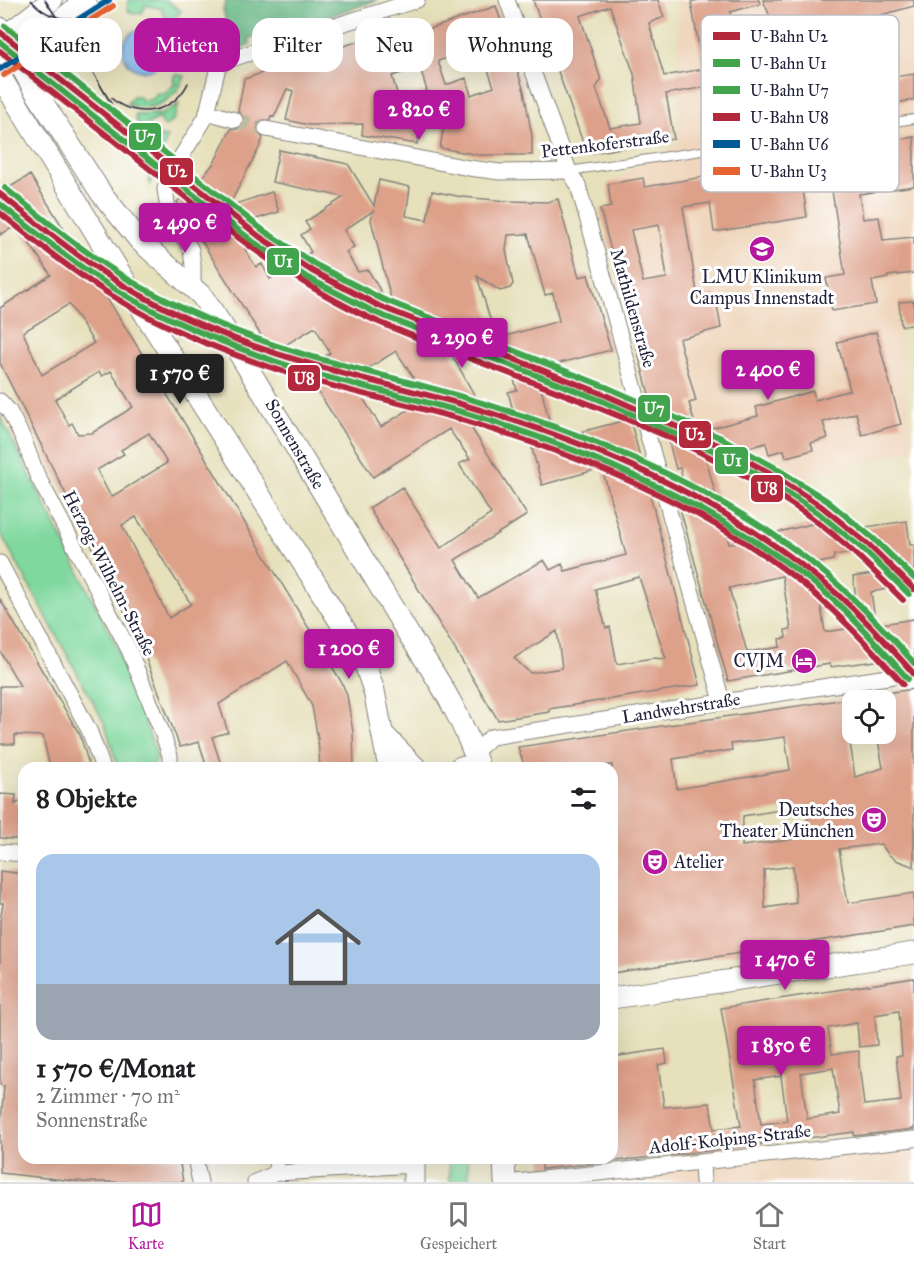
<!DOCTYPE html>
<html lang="de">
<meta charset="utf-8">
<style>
body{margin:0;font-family:"IM FELL Great Primer",serif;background:#f6f6f6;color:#202124;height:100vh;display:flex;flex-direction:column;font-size:22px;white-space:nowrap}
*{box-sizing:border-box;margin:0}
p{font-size:20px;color:#757577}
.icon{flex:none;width:33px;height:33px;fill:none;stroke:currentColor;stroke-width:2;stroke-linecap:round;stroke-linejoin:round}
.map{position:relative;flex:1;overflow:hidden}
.panel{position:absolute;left:18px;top:762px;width:600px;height:402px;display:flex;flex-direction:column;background:#fff;border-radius:18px;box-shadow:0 6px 24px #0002}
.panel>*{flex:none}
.top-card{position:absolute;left:18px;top:18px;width:600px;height:54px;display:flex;gap:12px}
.controls{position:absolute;left:842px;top:690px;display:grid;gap:12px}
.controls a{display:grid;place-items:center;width:54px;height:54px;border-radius:12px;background:#fff;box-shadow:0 6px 24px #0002;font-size:30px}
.price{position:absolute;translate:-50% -51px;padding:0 14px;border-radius:6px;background:#b5179e;color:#fff;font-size:20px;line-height:39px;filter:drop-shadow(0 2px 3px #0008)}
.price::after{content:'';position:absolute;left:50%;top:36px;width:18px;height:14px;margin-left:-9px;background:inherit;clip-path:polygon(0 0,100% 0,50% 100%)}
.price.on{background:#222;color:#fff}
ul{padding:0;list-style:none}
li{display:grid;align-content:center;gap:12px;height:318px;padding:0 18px}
li span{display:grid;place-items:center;height:186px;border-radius:18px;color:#555}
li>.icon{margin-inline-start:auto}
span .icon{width:108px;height:108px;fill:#fffc;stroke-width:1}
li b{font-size:26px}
h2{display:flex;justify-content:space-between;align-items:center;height:72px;padding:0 18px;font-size:26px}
.tag{padding:0 21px;border-radius:18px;background:#fff;box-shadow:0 6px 24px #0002;font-size:21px;line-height:54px}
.tag.on{background:#b5179e;color:#fff}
.tabs{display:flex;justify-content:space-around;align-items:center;height:84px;border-top:2px solid #e0e0e0;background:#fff;font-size:16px;color:#757577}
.tabs a{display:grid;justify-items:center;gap:3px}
.tabs .on{color:#b5179e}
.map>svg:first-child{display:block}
.built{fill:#efd6bc}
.green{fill:#7fd89e;stroke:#507d6c;stroke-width:1.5}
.forest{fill:#67b885;stroke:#446d60;stroke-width:1.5}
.water{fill:#7fb8ef;stroke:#506d95;stroke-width:1.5}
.building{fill:#dda089;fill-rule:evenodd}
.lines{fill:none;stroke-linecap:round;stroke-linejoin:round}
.street-tunnel{stroke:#bfbaa1;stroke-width:15;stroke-dasharray:15 8;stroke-linecap:butt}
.lane-casing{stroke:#84817b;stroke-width:10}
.street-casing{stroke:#84817b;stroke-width:17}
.secondary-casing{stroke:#84817b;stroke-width:23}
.lane{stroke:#fff;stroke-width:8}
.street{stroke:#fff;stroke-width:15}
.secondary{stroke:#fff;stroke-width:21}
.tram{stroke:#22223b;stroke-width:1.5}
.metro-1-casing{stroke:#fff;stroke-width:10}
.metro-2-casing{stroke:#fff;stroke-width:10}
.metro-3-casing{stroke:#fff;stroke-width:10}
.metro-4-casing{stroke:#fff;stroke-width:10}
.metro-5-casing{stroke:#fff;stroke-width:10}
.metro-6-casing{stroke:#fff;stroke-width:10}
.metro-1{stroke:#b4283c;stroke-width:6}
.metro-2{stroke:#42a54e;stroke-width:6}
.metro-3{stroke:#42a54e;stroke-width:6}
.metro-4{stroke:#b4283c;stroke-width:6}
.metro-5{stroke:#005a96;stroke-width:6}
.metro-6{stroke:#e66432;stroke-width:6}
.labels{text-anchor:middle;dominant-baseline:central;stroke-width:6;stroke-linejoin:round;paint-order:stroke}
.street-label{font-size:18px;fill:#22223b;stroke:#fff}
.poi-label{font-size:18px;fill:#22223b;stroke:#fff;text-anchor:end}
.key{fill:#fff;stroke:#bdbdc4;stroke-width:1.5}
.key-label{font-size:16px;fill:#22223b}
.line-badge{stroke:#fff;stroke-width:2}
.badge-label{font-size:16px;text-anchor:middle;font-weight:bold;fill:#fff}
</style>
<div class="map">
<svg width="914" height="1182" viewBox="0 0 914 1182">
<rect width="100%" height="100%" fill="#fff"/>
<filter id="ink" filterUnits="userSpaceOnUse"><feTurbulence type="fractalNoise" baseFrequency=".0167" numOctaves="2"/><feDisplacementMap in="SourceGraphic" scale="12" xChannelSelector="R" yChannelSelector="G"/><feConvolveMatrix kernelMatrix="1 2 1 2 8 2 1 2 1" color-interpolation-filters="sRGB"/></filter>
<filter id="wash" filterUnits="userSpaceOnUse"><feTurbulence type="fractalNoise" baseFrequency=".008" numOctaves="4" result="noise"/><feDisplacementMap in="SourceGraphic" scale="24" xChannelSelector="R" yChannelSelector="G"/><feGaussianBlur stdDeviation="1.35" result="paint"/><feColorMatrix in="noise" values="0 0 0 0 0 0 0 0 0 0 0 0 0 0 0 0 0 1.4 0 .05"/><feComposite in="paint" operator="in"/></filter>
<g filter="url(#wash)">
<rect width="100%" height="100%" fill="#e6e0bb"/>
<g class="built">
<path d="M678,0H914V290L897,315L914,449L803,480L809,503L687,535L600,209L611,207L608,184L679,141Z"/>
<path d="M914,1145V1182H528Z"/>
</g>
<g class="green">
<path d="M128,0H166L181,11L176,17L168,19L163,14L162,9L146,5L142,13L134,14L128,11Z"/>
<path d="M175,74L185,76C176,100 152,114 127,104L133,96H139L142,101L153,99L157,93L164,94L175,84L173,79Z"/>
<path d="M179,104L173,120L166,126L163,125L159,118L140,128L135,117L136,115L162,114Z"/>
<path d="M160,136L167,137L163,151L155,146L150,148C145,152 144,160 149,165L160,160L150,185L144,154L141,145Z"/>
<path d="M0,416L116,645L156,753V761L153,768H118L105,724L0,532Z"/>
<path d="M449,1158H468L469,1182H450Z"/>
</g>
<path class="forest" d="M227,0H378L307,23L249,38L250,45L233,50L223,9Z"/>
<circle class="water" cx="144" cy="50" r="21"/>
<g id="blocks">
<g class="building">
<path d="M533,0H658L664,17L649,23L664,76L703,69L691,2L699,0H759L760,4L730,12L738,64L780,57L778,36L763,0H914V6L871,18L868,25L843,34L859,82L914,74V100L820,114L813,73L706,91V87L666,94L674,139L587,154ZM610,6L634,74L641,123L610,128L596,88L601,80L580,16Z"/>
<path d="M496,6L524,91L532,136V155H479L440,148L447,108L422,116L417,144L362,135L363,124L309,125L286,120L293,91L287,89L274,117L271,116L270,120H263L258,123L257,132L263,138L260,146L229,206L272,192L279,212L246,222L249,228L236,235L256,267L262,264L270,279L311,252L301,235L310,229L305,222L344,197L272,182L279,150L348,164L374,206L379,180L410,187L406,216L427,220L432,191L462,197L508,201L547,202L558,199L579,277L588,275L611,350L536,369L554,439L630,419L700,685L549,709V712L498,720L369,508L402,487L441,548L491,514L459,464L470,459L449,429L373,477L304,370L330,353L315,327L272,353L177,202L197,183L214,163L231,129H238L244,123V117L238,111L244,79L377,35L387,44ZM480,47L494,87L471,95L466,78L446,85L438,61ZM420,67L427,91L399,100L392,76ZM373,211L371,220L395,315L368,270L358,272L346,252L354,247L344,230ZM528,234L545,295L553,293L559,321L502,337L517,390L508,392L520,436L528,434L542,485L602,468L626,555L565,571L562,564L550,570L544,560L478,598L455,560L527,515L465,418L482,409L446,344L494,332L477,276L500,291L510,288L513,284L506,250L508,235ZM396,351L427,398L381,427L351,379ZM639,577L666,659L653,658L617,664L610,627L606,628L595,589ZM557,631L562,668L530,673L514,658Z"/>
<path d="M914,137V186L859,194L863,219L879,217L883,240L914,237V273L888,276V278L872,281L876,304L832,311L826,278L845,275L831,184L803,189L807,217L714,232L710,203L683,207L698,298L715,294L721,328L679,339L696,401L689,403L697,432L758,416L756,407L778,401L813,391L815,400L850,390L837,342L876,332L901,424L862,435L856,413L823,422L828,438L811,443L813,450L786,457L784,450L769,454L766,443L706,459L729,544L836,518L838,531L907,521L910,545H914V570L886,572L884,549L834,555L833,560L814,564L825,632L860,627L853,577L895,571L898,587L871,592L876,625L914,619V656L830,667V664L728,681L679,505L689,502L680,468L676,469L667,435L671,434L662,403L652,406L600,209L611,207L608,184L643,178L645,187L726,173L725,166L739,163L775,158L776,166L859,153L858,146ZM659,225L667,278L643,282L631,230ZM782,576L791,629L785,630L786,638L779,639L780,647L747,652L729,588Z"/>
<path d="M30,175L154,373L342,683L347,695L353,732L354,768H320L318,739L312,706L287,661L219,704L228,732L212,737L222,768H207L199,742L180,747L138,638L0,363V308L51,275L17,225L0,235V193ZM69,304L94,343L42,375L23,332ZM111,371L133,407L92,433L78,434L72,423L69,425L55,399L99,372L102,376ZM149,433L167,463L111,497L97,470L124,454L121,450ZM136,517L191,604L169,618L122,525Z"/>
<path d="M914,301V325L901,326L899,302Z"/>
<path d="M0,599L80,735L90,768H50L43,736L15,735V744H0V686H20L0,651Z"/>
<path d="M914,689V867L896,860L888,854L881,844L839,849L848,903L914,893V926L612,973V765L594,768H525L518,747L852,698V735H849L855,777L883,768L877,734H885V693ZM785,737L790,770L677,789L673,759L732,750L731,744ZM806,806L810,837L742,846L743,816ZM793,866L796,903L765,908L764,870Z"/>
<path d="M0,794L16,795L15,804L24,800V840L0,838Z"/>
<path d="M0,871L24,874V1027L21,1062L24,1063V1158H179L183,1182H84L0,1173V1135L4,1086L0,1085V921L3,903H0Z"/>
<path d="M914,978V1129L854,1136V1132L707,1151L542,1169V1158H612V1057L665,1049L667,1063L658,1065L664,1107L710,1103L714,1129L741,1126L721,1008ZM899,1011L902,1056H896L901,1101L864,1105L859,1065V1051L832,1054L828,1028L857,1023L859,1047L877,1045L875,1015ZM786,1036L790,1060L765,1064L761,1039ZM833,1068L840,1114L807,1119L801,1073ZM781,1076L787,1121L761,1124L755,1080Z"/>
</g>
</g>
</g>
<g filter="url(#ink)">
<use href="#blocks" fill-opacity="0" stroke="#84817b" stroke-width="1.5"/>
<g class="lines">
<path class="street-tunnel" d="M235,120L266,129"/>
<g class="lane-casing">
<path id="lane" d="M569,171L914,119"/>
</g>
<g class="street-casing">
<g id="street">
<path d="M507,0L569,171L578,185L722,701"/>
<path d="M207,112L235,120"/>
<path d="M266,129L469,168L500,172L569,171"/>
<path d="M193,287V265L191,250L168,210L165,189L171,173L206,117L218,67L228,60L417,0"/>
<path d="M0,401L9,411L23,438L37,475L129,650L162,732L170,756V768"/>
<path d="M0,563L89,730L103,768"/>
<path d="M474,753L491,737L914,673"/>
<path d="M0,852L24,854"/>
<path d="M195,1158L200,1182"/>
<path d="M276,1158L277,1173"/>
<path d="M702,1162L703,1182"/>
<path d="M255,1182L277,1173L414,1165"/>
<path d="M515,1182L914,1139"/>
</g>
</g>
<g class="secondary-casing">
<g id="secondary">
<path d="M0,28L32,86L101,193L140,241L202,296L225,330L409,635C437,677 464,719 479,768"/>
<path d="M0,40L52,0"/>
<path d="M6,62L44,34L86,0"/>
<path d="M0,76L145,314L363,658L374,691L389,768"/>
<path d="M384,735L416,768"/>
<path d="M459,768L461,767"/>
<path d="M612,998L914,953"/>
<path d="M414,1158V1182"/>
<path d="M504,1158L505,1182"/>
</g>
</g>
<use href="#lane" class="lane"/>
<use href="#street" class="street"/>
<use href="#secondary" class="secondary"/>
<g class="tram">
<path d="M31,0C51,23 75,22 101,10"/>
<path d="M45,0L85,60"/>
<path d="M113,2C90,20 78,43 92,71L136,146"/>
<path d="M111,98C136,120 174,113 188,83"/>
</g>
<g class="metro-1-casing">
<g id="metro-1">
<path d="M0,32L260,237L312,271L379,306L603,394L716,444L770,473L821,506L869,545L914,589"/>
<path d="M0,194C49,233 98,274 155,303C203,328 255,348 307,363C359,379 412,390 464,405C589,442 711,493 813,574C851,603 883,639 914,674"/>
</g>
</g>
<g class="metro-2-casing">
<g id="metro-2">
<path d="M0,42L255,243L308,278L376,313L600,400L712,450L766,479L817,512L864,550L909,594"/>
<path d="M0,204C49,243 98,283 154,311C203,335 253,355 305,371C357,386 410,397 462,412C585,449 706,500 809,579C846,608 877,644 908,679"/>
</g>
</g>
<g class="metro-3-casing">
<g id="metro-3">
<path d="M5,26L264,231L316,265L382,299L606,387L719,437L774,467L826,500L874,539L914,578"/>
<path d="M5,188C54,227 102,268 158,296C206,321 258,341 309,356C361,371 414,382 466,398C591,435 719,487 821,570C855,598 885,630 914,663"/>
</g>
</g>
<g class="metro-4-casing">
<g id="metro-4">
<path d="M0,51C55,94 110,138 165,181C232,234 295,284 374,320C520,383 680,424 812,518C845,542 874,571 903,600"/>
<path d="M0,213C47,251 95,289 149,317C198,342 251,362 304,378C355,393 408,404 459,419C582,456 708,506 808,588C842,617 873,650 903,684"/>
</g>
</g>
<g class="metro-5-casing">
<path id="metro-5" d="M0,69L109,0"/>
</g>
<g class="metro-6-casing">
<path id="metro-6" d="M4,75L113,6"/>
</g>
<use href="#metro-1" class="metro-1"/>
<use href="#metro-2" class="metro-2"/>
<use href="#metro-3" class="metro-3"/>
<use href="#metro-4" class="metro-4"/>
<use href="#metro-5" class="metro-5"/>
<use href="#metro-6" class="metro-6"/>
</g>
</g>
<defs>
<g id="university-disc" transform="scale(1.35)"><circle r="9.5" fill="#b5179e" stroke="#fff"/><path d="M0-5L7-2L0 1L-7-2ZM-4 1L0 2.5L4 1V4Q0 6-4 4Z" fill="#fff"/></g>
<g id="hotel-disc" transform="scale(1.35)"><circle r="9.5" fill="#b5179e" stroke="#fff"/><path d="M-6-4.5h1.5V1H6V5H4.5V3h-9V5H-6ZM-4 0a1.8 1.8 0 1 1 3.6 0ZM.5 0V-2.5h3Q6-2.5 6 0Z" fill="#fff"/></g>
<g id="theatre-disc" transform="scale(1.35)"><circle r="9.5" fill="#b5179e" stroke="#fff"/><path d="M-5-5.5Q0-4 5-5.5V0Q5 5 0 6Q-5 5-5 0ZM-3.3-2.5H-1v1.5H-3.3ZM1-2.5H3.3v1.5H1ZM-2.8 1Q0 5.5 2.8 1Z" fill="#fff"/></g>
</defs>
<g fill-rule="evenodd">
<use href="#university-disc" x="762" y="249"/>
<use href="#hotel-disc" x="804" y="661"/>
<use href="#theatre-disc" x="874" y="820"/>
<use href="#theatre-disc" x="655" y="862"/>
</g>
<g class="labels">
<g class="street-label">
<text transform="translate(605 144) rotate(-7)">Pettenkoferstraße</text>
<text transform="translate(633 308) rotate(74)">Mathildenstraße</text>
<text transform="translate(295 444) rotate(60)">Sonnenstraße</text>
<text transform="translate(109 573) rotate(63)">Herzog-Wilhelm-Straße</text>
<text transform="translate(681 708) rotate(-9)">Landwehrstraße</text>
<text transform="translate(730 1139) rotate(-6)">Adolf-Kolping-Straße</text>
</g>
<g class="poi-label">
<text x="762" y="277" text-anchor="middle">LMU Klinikum<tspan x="762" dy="21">Campus Innenstadt</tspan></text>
<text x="784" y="661">CVJM</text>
<text x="854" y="810">Deutsches<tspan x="854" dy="21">Theater München</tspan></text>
<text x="674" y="862" text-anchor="start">Atelier</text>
</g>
</g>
<rect x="701" y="15" width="198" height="177" rx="9" class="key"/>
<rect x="713" y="32" width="27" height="8" fill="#b4283c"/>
<rect x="713" y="59" width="27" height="8" fill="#42a54e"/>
<rect x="713" y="86" width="27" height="8" fill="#42a54e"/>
<rect x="713" y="113" width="27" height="8" fill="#b4283c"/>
<rect x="713" y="140" width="27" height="8" fill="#005a96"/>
<rect x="713" y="167" width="27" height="8" fill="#e66432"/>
<g class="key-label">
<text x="750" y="42">U-Bahn U2</text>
<text x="750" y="69">U-Bahn U1</text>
<text x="750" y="96">U-Bahn U7</text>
<text x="750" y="123">U-Bahn U8</text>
<text x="750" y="150">U-Bahn U6</text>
<text x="750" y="177">U-Bahn U3</text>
</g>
<g class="line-badge">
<rect x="128" y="122" width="34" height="29" rx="6" fill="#42a54e"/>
<rect x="159" y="157" width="35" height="29" rx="6" fill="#b4283c"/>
<rect x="266" y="247" width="34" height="29" rx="6" fill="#42a54e"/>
<rect x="287" y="364" width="34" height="28" rx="6" fill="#b4283c"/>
<rect x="637" y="394" width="34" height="29" rx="6" fill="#42a54e"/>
<rect x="678" y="420" width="34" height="29" rx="6" fill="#b4283c"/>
<rect x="714" y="446" width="35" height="29" rx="6" fill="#42a54e"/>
<rect x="750" y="474" width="34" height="29" rx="6" fill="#b4283c"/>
</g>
<g class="badge-label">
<text x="145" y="142">U7</text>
<text x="177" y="177">U2</text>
<text x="283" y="267">U1</text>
<text x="304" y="384">U8</text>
<text x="654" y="414">U7</text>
<text x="695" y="440">U2</text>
<text x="732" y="466">U1</text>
<text x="767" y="494">U8</text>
</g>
</svg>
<div class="controls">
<a><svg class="icon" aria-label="locate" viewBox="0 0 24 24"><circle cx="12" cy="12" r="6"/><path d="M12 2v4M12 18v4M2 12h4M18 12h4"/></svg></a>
</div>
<b class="price" style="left:419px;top:141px">2 820 €</b>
<b class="price" style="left:185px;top:254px">2 490 €</b>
<b class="price" style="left:462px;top:369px">2 290 €</b>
<b class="price" style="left:768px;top:401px">2 400 €</b>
<b class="price on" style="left:180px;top:405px">1 570 €</b>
<b class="price" style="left:349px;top:680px">1 200 €</b>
<b class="price" style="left:785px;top:991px">1 470 €</b>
<b class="price" style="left:781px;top:1077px">1 850 €</b>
<div class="top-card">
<a class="tag">Kaufen</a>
<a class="tag on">Mieten</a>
<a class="tag">Filter</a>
<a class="tag">Neu</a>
<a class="tag">Wohnung</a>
</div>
<section class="panel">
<h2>8 Objekte<svg class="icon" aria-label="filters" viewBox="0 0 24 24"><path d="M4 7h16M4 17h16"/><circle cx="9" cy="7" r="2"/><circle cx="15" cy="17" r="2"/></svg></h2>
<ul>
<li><span style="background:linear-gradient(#a9c7e8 70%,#9aa5b1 0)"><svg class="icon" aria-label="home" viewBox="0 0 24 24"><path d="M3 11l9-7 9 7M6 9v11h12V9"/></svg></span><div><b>1 570 €/Monat</b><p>2 Zimmer · 70 m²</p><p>Sonnenstraße</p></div></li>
</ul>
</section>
</div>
<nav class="tabs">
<a class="on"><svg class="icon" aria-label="map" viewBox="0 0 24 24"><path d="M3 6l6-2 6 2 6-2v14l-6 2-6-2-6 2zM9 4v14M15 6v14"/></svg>Karte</a>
<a><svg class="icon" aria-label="saved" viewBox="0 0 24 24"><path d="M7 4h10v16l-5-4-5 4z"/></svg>Gespeichert</a>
<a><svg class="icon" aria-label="home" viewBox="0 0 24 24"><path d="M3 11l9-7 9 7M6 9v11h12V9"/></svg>Start</a>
</nav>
